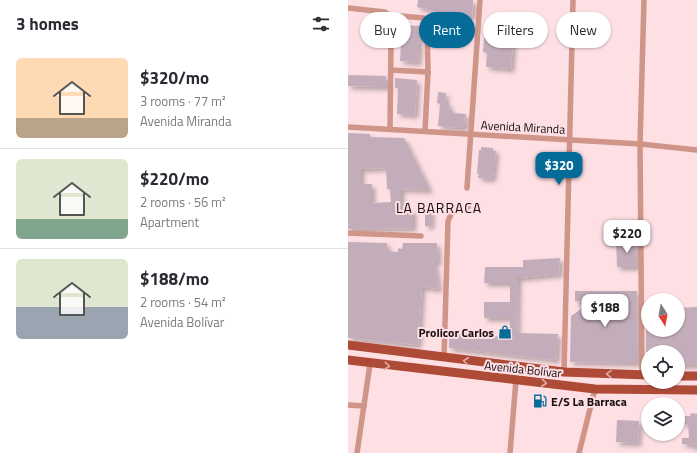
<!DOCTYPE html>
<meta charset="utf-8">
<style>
body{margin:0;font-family:"Titillium Web",sans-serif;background:#f2f2f3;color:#2b2b33;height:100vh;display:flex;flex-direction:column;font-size:15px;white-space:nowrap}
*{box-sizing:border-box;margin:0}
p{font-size:13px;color:#7c7c81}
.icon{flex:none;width:22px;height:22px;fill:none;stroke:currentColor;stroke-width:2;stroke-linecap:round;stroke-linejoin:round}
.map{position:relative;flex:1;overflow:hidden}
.side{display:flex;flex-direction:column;background:#fff;width:348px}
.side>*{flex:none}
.banner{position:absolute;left:12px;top:12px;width:277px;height:36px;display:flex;gap:8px}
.needle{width:26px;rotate:169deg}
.tools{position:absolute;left:293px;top:293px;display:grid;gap:8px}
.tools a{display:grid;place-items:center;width:44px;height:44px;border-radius:50%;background:#fff;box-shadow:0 1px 3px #0004;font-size:20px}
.price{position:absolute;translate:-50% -34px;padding:0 9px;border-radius:8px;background:#fff;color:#222;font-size:13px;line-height:26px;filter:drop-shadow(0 1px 2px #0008)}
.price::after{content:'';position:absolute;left:50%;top:24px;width:12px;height:9px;margin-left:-6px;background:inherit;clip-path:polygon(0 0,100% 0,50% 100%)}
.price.selected{background:#056c99;color:#fff}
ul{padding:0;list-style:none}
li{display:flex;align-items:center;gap:12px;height:100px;padding:0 16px}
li+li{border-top:1px solid #e1e1e2}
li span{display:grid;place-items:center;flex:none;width:112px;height:80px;border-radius:6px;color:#555}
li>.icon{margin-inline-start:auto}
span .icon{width:48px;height:48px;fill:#fffc;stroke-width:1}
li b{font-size:17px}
h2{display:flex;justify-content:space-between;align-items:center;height:48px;padding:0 16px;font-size:17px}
.chip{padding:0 14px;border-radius:18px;background:#fff;box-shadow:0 1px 3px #0004;font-size:14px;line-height:36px}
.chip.selected{background:#056c99;color:#fff}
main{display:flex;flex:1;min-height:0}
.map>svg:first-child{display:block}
.building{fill:#c4adbb;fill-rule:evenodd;filter:url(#shadow)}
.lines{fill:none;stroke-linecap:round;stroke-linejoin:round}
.street{stroke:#ce9588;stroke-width:5.5}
.primary{stroke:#ae4b36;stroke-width:9}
.oneway{stroke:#e1aba7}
.labels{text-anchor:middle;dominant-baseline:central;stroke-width:4;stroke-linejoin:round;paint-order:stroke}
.street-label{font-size:12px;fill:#180e10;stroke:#fddfe4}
.poi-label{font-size:12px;font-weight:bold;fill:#180e10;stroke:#fddfe4;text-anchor:end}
.quarter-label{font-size:14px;letter-spacing:1px;fill:#180e10;stroke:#fddfe4}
</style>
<main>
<section class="side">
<h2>3 homes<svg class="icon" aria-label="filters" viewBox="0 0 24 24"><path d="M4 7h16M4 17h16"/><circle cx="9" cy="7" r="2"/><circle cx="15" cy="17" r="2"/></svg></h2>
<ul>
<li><span style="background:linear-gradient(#ffd9b3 75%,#b9a48a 0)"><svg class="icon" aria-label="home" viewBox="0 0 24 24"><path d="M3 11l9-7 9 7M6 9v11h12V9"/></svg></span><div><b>$320/mo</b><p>3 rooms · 77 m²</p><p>Avenida Miranda</p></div></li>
<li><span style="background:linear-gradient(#dfe7d0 75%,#7fa58c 0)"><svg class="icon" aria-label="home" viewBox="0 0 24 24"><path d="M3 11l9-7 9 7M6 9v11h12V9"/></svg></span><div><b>$220/mo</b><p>2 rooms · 56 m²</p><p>Apartment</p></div></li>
<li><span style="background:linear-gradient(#dfe7d0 60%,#9aa5b1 0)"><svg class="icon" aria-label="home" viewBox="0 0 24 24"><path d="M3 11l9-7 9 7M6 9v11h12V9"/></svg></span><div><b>$188/mo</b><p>2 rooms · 54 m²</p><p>Avenida Bolívar</p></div></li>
</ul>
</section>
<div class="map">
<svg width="349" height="453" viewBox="0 0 349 453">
<defs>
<filter id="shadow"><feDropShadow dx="3.5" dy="3.5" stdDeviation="2" flood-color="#0004"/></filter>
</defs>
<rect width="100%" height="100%" fill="#fddfe4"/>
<g class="building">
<path d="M70,0H125L124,17L106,16L69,7Z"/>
<path d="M54,25L72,26L70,62L52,61Z"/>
<path d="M136,38L165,41L163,69L138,67L139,53L135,52Z"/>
<path d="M0,75L38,76V87L0,86Z"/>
<path d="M47,78L69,80L67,115L49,114L50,88H47Z"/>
<path d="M90,92L98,93L97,103H101V109L104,110V113L118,114L117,125L114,128L90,126L92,104L89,103Z"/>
<path d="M0,133L22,134V137L56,138L82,190L53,189V211L65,210V228L0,229ZM38,168L39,189H42L43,202L24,203V184H13V169Z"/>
<path d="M133,147L145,148V151H148L145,176L143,179L130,178L131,174H129L131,150H133Z"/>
<path d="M83,210V226H77V211Z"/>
<path d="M288,241L289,267H269L268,242Z"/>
<path d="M0,242L39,243V251L50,252V248L54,249L55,243H89L90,262H86L91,289L74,287L70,345L0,338Z"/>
<path d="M212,258L211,274L170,278L169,333L210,334L208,360L101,348V330L162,338V318H136V302H162V283H136L137,267H175V260Z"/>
<path d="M227,291H289L290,363L222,362L223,316L243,302L227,301Z"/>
<path d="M298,306H300V330H330V308L349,307V365H330V352H298Z"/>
<path d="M343,413L349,414V447H343V444H334V438H341L340,424H334V416H342Z"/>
<path d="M269,420L291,421L290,443L268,442Z"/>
</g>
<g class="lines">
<g class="street">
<path d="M0,8L37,12L41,15L43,43L42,129"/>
<path d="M41,15L76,18L79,21L80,72L77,131"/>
<path d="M43,70L80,72"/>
<path d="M0,127L292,144L349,150"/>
<path d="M119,188L132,0"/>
<path d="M0,233L73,236"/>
<path d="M96,358L100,221L104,212L120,207"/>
<path d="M216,372L225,0"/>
<path d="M294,375L292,144L296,0"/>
<path d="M0,405L16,406"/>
<path d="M9,453L22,364"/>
<path d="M162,453L168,380"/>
<path d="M231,453L247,389"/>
</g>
<g class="primary">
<path d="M0,345L216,372L300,375"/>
<path d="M0,360L247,389L349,390"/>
<path d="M330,376H349"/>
</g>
</g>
<defs><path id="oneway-chevron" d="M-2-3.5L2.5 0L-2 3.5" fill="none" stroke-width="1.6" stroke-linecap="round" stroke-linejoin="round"/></defs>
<g class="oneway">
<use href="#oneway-chevron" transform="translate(118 361) rotate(-173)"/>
<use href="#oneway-chevron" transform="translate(39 366) rotate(6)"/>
<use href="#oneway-chevron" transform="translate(261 374) rotate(-178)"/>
<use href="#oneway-chevron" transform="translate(196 383) rotate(6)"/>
</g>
<defs>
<g id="shop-bare" transform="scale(1.08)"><path d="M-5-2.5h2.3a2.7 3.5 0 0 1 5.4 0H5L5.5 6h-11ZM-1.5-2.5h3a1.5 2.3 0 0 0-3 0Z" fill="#056c99" stroke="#fddfe4" stroke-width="2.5" paint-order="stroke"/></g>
<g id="fuel-bare" transform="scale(1.08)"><path d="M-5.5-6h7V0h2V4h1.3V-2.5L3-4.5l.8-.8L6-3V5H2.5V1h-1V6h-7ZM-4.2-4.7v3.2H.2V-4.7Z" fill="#056c99" stroke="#fddfe4" stroke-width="2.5" paint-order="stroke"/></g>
</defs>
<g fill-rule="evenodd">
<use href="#shop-bare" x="157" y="332"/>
<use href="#fuel-bare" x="192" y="401"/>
</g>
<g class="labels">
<g class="street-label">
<text transform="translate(175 127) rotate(3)">Avenida Miranda</text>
<text transform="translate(175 369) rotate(6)">Avenida Bolívar</text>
</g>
<g class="poi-label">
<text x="146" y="332">Prolicor Carlos</text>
<text x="203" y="401" text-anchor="start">E/S La Barraca</text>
</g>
<g class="quarter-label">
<text x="91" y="207">LA BARRACA</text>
</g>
</g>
</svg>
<div class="tools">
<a><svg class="needle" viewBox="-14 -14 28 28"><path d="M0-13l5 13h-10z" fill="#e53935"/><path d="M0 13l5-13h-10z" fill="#7c7c81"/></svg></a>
<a><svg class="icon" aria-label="locate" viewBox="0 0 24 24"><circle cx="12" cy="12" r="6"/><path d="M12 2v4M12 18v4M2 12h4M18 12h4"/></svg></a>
<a><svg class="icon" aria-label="layers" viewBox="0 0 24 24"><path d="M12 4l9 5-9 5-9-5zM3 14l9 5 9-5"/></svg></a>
</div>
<b class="price selected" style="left:211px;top:186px">$320</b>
<b class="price" style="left:279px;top:254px">$220</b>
<b class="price" style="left:257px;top:328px">$188</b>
<div class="banner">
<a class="chip">Buy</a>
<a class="chip selected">Rent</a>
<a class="chip">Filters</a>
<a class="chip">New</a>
</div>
</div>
</main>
